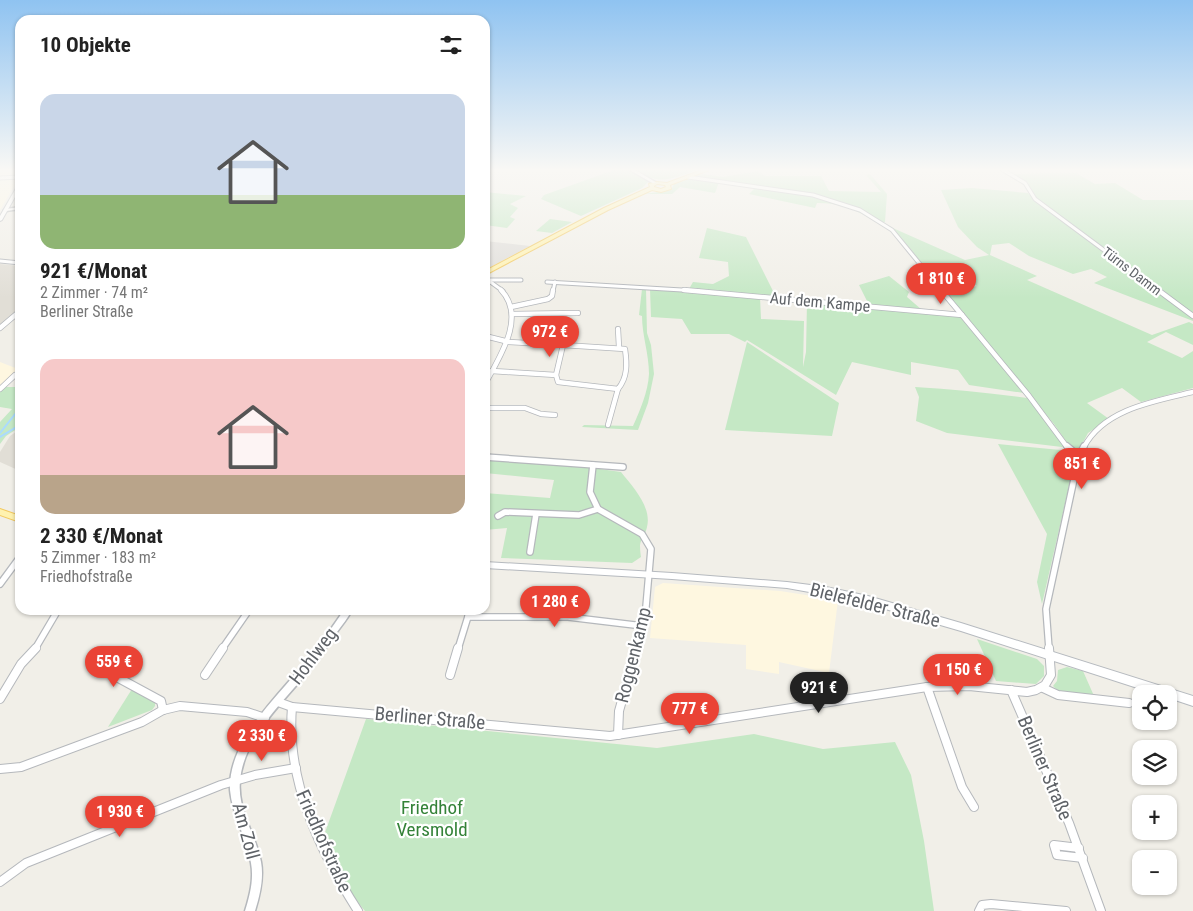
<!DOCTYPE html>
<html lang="de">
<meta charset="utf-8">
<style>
body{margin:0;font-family:"Roboto Condensed",sans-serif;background:#f6f6f6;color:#222;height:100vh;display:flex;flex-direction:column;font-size:19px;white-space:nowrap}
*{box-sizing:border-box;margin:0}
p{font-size:16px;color:#767676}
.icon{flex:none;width:28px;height:28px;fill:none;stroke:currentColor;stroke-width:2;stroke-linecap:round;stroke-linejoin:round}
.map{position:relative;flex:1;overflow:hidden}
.sheet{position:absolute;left:15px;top:15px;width:475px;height:600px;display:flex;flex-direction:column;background:#fff;border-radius:15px;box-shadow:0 1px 4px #0004}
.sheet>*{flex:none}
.fabs{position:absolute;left:1132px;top:685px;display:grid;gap:10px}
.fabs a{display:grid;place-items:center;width:45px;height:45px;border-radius:10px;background:#fff;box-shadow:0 1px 4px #0004;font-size:25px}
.price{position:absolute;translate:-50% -42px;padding:0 11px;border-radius:18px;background:#ea4335;color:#fff;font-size:16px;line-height:32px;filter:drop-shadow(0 1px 2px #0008)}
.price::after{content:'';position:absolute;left:50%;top:30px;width:15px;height:11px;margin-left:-8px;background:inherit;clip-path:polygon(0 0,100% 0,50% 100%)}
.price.current{background:#222;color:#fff}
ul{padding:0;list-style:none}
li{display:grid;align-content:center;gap:10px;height:265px;padding:0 25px}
li span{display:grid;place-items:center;height:155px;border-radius:15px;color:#555}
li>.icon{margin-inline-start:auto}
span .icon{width:90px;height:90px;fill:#fffc;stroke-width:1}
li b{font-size:21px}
h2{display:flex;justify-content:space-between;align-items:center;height:60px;padding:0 25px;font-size:21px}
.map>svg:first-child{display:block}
.commercial{fill:#fef7e0}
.industrial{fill:#e0deda}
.education{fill:#e1ded6}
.green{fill:#c5e8c5}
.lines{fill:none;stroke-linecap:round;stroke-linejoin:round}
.stream{stroke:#aadaff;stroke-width:2}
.minor-far3-casing{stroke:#b5b8bc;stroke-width:5}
.minor-far2-casing{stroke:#b5b8bc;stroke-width:6}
.minor-far1-casing{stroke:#b5b8bc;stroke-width:8}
.minor-casing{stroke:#b5b8bc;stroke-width:10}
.tertiary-casing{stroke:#b5b8bc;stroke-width:3}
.secondary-casing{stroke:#b6babf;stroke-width:2}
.primary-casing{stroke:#f2c960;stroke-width:2}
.minor-far3{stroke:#fff;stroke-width:3}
.minor-far2{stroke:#fff;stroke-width:4.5}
.minor-far1{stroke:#fff;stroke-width:5.5}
.minor{stroke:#fff;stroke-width:8}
.tertiary{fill:#fff;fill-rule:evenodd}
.secondary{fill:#fff;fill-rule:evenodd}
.primary{fill:#fff2af;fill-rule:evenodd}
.labels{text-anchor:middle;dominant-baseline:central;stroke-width:4.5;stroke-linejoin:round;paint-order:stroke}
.far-street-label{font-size:14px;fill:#5f6368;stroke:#fff}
.street-label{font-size:16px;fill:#5f6368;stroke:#fff}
.near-street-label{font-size:19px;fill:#5f6368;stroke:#fff}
.near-park-label{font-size:19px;fill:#348238;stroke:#fff}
</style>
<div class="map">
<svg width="1193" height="911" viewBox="0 0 1193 911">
<rect width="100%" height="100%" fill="#f1efe8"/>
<g class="commercial">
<path d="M0,170H20V176L0,210Z"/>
<path d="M0,362L18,369L0,386Z"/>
<path d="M663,583L780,591L838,600L829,673L779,662V674L746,669V645L650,638L655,587Z"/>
</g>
<path class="industrial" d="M485,241L530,246L485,270Z"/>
<g class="education">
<path d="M0,264L20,266V309L0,326Z"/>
<path d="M20,429V471L0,462V452L10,436Z"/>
</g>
<g class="green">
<path d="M614,170H629L648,182L642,188L581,216L541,199L544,195Z"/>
<path d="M635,170H697C669,179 662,186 635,170Z"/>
<path d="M758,171L765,176H821L829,191L881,192L866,175L870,174L887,194L885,222L877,223C858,210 841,203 817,203L815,208L749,194L756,187L694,177L702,174L723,177Z"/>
<path d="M1076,173L1095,184L1115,183L1143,200H1193V315L1035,197L1028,183L1012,174Z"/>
<path d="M689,178L719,182L715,193L680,187L672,194H645L671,190L674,184Z"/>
<path d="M972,188L1028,193L1193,318V321L1094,283L1107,277L1091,269L1073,274L1029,256L1009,243L992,245L990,255L1037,276L1027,280L1152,335L1189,322L1193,324V345L1166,332L1147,342L1182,358L1193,351V388L1141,402L1122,388L1087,403L1109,419L1088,433L1079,450L1070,447L1054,424L945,293L977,286L960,274L934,279L886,225L965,260L989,255L977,247L958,227L941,190Z"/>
<path d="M485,192L526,196L510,204L518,208L510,217L515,219L507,228L485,225Z"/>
<path d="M550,219L572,222L552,233L536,231Z"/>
<path d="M707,228L746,237L776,297L689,289L693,282L713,284L729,276L728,262L699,258Z"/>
<path d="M889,276L909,292L907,297L922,310L869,305L859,285Z"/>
<path d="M642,289H646L647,333L651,345L654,374L648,403L638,430L582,427L584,425L633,426C640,410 648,392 649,374C649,354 642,335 642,316L639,315Z"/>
<path d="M650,289L760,297L761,319L804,321L803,367L806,352L807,302L957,316L963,318L1024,393L969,385L958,370L911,362V375L852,362L836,395L747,340L745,342L729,334H691L682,319L651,317Z"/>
<path d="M747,342L839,403L832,436L725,430Z"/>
<path d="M4,387H20V427L6,436L0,444V422L12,409L0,407V391Z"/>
<path d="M915,387C953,389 990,393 1027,398L1065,446L1062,447L947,433L916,421L919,397Z"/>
<path d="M998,444L1071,451L1075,460L1042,604L1037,582L1047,534Z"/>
<path d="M488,460L586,467L621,472C633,487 652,507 647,527C643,543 638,537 641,557L632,563L501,558L507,528L485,530V493L550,498L554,480L485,473Z"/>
<path d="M977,639L1037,659L1044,666V676L1036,684L996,681Z"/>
<path d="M1067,667L1083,671L1094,696L1058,691L1053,686L1057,681L1058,670Z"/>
<path d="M132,689L155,702V706L152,710L108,727Z"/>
<path d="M366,719L657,748L754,734L823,749L895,742L911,775L924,841L934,911H365L351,894L323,838Z"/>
</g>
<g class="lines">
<g class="stream">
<path d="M0,433L20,408"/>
<path d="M0,437L20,425"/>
</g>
<g class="minor-far3-casing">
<g id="minor-far3">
<path d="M1003,170L1025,183L1035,199L1159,291"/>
<path d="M688,177L813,195L860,210L892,230L942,291"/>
<path d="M0,178L20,177"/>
<path d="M0,261L20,263"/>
<path d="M485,278L503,291"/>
<path d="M489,280H521"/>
<path d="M547,282L699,291"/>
<path d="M553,291L555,282"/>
</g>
</g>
<g class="minor-far2-casing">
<g id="minor-far2">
<path d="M684,290L962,315L1029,396L1067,447"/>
<path d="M941,290L962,315"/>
<path d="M1158,290L1193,316"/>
<path d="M511,307L548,299L552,296L553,290"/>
<path d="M512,314L578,313"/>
<path d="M0,328L20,311"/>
<path d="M618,329L619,347"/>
<path d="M485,336L509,342L563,345"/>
<path d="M563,345L625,349C627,363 628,377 618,389L558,382L556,375Z"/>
<path d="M492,371L556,375"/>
<path d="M485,384C499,358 527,317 501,290"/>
<path d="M0,389L15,375"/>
<path d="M485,408H525L541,414L555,415"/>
<path d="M608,425L618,389"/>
<path d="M1084,447C1104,409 1155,401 1193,392"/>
</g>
</g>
<g class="minor-far1-casing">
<g id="minor-far1">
<path d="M1067,446L1079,456"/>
<path d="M485,457L623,467"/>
<path d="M593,465L590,492L598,509L642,534L651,549L645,618L636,649"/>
<path d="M498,516L505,512L579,515L598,509"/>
<path d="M530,552L536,514"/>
<path d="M0,584L20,557"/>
<path d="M468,617H568L643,626"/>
<path d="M35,649L58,610"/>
<path d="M222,649L249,610"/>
<path d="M458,649L470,610"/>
<path d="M1049,649L1046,609L1079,456L1084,446"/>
</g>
</g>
<g class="minor-casing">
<g id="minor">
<path d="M121,657L114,667L113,675L161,701L163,710"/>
<path d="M205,675L223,648"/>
<path d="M450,675L458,648"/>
<path d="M927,687L962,787L974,807"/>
<path d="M1043,688L1058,695L1129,703"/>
<path d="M1011,690L1069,823L1101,911"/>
<path d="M0,699L21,664L36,648"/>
<path d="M278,702L292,707L610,736L927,687L969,686L1027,692L1036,690L1045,685L1051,675L1049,648"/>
<path d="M292,707C286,780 319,850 358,911"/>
<path d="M618,735L619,711L637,648"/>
<path d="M0,769L21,767L142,722L163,710L180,706L247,712L265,718"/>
<path d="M1079,848L1054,845L1057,855L1083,858"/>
<path d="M0,882L26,863L221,785L255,775L296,768"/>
<path d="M979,911L982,905L991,904L1066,911"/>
</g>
</g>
<g class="tertiary-casing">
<g id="tertiary">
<path d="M630,170H635L657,183L654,184Z"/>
<path d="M20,207V209L6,211L4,210L6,209Z"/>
<path d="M344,610H352C348,618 342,625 337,632C328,646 318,660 308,672C282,703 243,739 240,781C237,810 256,835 261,862C264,878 260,895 255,911H245C250,895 254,879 251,863C247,838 232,815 230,790C228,742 275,699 303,665C318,648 331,629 344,610Z"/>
</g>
</g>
<g class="secondary-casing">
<g id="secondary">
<path d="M19,183H20V188L2,220L0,221V216Z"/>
<path d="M485,562L672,573L787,582L826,587L868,596L961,623L1193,696V706L1169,698V694H1156L961,631L868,604L826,595L787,588L672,579L485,568Z"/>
</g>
</g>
<g class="primary-casing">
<g id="primary">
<path d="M702,170H709L670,185L671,189L661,192L652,190L608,210L485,275V271L604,208L650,187L649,184L657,182L667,183ZM657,184L665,185L666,187L661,189L654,187V186Z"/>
<path d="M0,509L20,516V522L0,515Z"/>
</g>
</g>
<use href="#minor-far3" class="minor-far3"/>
<use href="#minor-far2" class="minor-far2"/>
<use href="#minor-far1" class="minor-far1"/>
<use href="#minor" class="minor"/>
<use href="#tertiary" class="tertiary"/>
<use href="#secondary" class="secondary"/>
<use href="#primary" class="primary"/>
</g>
<linearGradient id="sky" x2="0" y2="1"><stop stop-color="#8fc3f1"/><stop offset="0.57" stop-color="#f9f8f5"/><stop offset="1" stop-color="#f9f8f5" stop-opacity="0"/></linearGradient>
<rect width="1193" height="298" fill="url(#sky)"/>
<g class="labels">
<g class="far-street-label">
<text transform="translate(1132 271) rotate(37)">Türns Damm</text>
</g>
<g class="street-label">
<text transform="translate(820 302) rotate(5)">Auf dem Kampe</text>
</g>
<g class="near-street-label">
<text transform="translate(875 605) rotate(14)">Bielefelder Straße</text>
<text transform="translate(633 655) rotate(-76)">Roggenkamp</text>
<text transform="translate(313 656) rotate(-53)">Hohlweg</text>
<text transform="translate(430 718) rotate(5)">Berliner Straße</text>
<text transform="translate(1045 768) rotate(67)">Berliner Straße</text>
<text transform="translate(246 831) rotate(75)">Am Zoll</text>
<text transform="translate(324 841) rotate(66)">Friedhofstraße</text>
</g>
<g class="near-park-label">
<text x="432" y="807">Friedhof<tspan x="432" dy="22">Versmold</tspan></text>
</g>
</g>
</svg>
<div class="fabs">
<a><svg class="icon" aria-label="locate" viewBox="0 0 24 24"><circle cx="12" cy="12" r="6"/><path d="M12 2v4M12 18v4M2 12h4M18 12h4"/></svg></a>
<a><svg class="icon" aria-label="layers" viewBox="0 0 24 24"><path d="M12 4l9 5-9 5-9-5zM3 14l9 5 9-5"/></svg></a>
<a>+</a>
<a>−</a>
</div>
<b class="price" style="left:941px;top:305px">1 810 €</b>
<b class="price" style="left:550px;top:358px">972 €</b>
<b class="price" style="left:1082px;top:490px">851 €</b>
<b class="price" style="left:555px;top:628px">1 280 €</b>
<b class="price" style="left:114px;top:688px">559 €</b>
<b class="price" style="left:958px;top:696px">1 150 €</b>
<b class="price current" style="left:819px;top:714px">921 €</b>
<b class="price" style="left:690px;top:735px">777 €</b>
<b class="price" style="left:262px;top:762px">2 330 €</b>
<b class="price" style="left:120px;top:838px">1 930 €</b>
<section class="sheet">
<h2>10 Objekte<svg class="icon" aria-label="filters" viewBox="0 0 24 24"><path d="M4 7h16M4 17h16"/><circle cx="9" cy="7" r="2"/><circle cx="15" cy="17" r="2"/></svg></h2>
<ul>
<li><span style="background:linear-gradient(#c9d6e8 65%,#8fb573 0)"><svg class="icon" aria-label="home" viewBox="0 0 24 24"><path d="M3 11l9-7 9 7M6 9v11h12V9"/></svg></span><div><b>921 €/Monat</b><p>2 Zimmer · 74 m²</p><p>Berliner Straße</p></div></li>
<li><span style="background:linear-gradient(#f6c9c9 75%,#b9a48a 0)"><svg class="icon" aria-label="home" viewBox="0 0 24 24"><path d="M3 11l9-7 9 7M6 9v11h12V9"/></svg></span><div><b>2 330 €/Monat</b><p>5 Zimmer · 183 m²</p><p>Friedhofstraße</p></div></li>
</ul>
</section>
</div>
